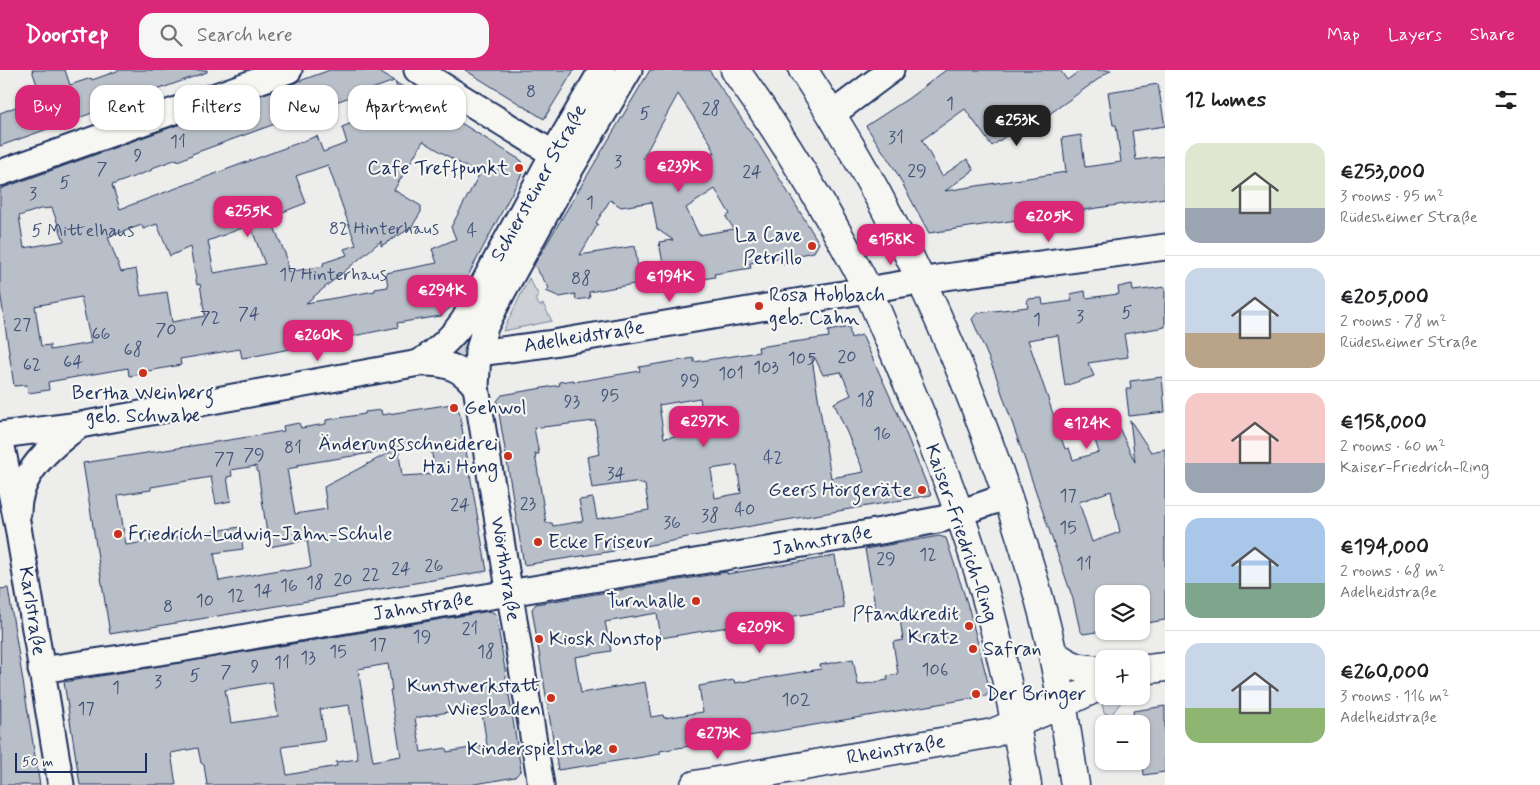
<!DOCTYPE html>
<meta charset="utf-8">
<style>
body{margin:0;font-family:Mynerve,sans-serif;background:#f6f6f6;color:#202124;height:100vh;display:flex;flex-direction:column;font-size:19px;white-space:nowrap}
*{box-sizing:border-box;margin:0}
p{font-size:16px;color:#757577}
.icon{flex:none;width:28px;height:28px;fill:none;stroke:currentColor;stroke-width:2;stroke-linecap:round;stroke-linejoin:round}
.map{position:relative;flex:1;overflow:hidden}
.side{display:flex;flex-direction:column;background:#fff;width:375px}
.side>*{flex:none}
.banner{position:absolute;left:15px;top:15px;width:475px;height:45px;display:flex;gap:10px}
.fabs{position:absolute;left:1095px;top:515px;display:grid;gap:10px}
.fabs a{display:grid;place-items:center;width:55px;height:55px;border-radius:10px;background:#fff;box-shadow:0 1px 4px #0004;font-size:25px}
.scale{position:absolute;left:15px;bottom:12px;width:132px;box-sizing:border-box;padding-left:5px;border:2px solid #1b2f5e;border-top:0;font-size:14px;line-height:18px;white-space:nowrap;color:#1b2f5e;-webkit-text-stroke:4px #f6f6f2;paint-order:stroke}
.price{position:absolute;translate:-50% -42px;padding:0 11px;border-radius:10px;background:#db2777;color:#fff;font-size:16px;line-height:32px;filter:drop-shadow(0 1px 2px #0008)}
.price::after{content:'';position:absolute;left:50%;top:30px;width:15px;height:11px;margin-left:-8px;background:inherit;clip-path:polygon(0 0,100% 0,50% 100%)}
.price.active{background:#222;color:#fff}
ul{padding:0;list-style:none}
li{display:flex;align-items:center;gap:15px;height:125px;padding:0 20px}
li+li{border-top:1px solid #e0e0e0}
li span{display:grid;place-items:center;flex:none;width:140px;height:100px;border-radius:15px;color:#555}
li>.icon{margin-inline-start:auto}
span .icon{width:60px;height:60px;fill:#fffc;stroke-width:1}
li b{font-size:21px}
h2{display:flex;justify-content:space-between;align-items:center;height:60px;padding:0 20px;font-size:21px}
.tag{padding:0 18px;border-radius:15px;background:#fff;box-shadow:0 1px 4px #0004;font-size:18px;line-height:45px}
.tag.active{background:#db2777;color:#fff}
header{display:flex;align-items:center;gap:30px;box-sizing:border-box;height:70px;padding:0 25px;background:#db2777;color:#fff}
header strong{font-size:24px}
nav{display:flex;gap:28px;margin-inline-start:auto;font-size:18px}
.search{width:350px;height:45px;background:#f6f6f6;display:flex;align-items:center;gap:12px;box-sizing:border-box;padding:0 18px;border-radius:15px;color:#757577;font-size:19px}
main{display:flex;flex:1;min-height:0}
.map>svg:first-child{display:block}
.green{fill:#ced2d7;stroke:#74809a}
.building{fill:#b9bfc8;stroke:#1b2f5e;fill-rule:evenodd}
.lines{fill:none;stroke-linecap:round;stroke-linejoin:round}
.minor-casing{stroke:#1b2f5e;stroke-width:29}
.major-casing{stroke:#1b2f5e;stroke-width:31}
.minor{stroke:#f6f6f2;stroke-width:25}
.major{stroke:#f6f6f2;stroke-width:28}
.poi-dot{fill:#c8321e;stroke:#f6f6f2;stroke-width:2}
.labels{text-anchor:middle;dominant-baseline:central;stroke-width:4.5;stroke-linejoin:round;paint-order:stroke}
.number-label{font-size:18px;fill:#425378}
.poi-label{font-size:20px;fill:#1b2f5e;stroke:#f6f6f2;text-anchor:end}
.street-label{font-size:20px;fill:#1b2f5e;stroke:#f6f6f2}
</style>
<header>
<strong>Doorstep</strong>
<div class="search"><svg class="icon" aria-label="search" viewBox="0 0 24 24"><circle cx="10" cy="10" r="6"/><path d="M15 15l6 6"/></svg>Search here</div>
<nav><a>Map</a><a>Layers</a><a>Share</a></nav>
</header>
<main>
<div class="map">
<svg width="1165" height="715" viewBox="0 0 1165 715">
<rect width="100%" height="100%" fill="#edeeec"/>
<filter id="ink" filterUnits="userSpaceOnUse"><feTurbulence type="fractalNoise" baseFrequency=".02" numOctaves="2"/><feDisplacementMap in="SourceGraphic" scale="10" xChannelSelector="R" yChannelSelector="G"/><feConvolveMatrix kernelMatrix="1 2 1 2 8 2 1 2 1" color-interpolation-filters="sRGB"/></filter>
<g filter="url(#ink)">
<g class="green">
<path d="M529,208L539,226L535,229L540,236L543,234L552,251L503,261Z"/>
<path d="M479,260L471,297L446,283L463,263Z"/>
<path d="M1100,624L1104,626H1126L1111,645L1104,643Z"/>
</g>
<g class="building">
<path d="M32,0H65L70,15L91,8L92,10L120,0H207V2L0,76V43L41,27Z"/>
<path d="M330,0H376L394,11L192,84V85L178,91L177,89L152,98V100L112,115L120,139L317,66L323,82L347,73L342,57L403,33L395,12L522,91L524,100L452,236L441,246L397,253L398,257L255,286L242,288L240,279L180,289L181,295L143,302V304L129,306L128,298L48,312L49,320L28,323L27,315L14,316L0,221V119ZM423,71L479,105L451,157L456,169L432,179L437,193L386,203L388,217L375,219V221L306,233L381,171V176L411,158L421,142V136L394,120ZM328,95L356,175L344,179L347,185L323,193L324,196L288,202L286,186L270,147L306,133L296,106ZM52,138L64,171L24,178L19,146L40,139ZM157,154L170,186L190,177L197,215L200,214L205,246L172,252L167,222L141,226L136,199L121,202L108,167L142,155L143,159ZM250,155L265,194L214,203L208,171ZM81,227L91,273L50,280V275L41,276L35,236Z"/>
<path d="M465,0H574L544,49Z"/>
<path d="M650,0H709L759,75L819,173L814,182L793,186L794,193L781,195L780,188L750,193L751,198L714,204L715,207L667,215L659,172L673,170L657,159L652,132L621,137L610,130L596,153L598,154L580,185L635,176L640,213L589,222L590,228L576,230L575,224L560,227L546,221L549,218L534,195ZM678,24L712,75H710L715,83L704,84L670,110L659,97L643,88ZM715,119L730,144L726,147L734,159L699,165L686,138Z"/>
<path d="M946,0H1060L1067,10L1081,0H1111L1013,70L1009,64L992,76L965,39L922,70L942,106L967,89L974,100L945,121L1066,102L1062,68L1081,65L1085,97L1121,92L1116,55H1113L1108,22L1158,14L1165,56L1132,61L1136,90L1165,86V128L929,163L894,98L866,56L909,28Z"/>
<path d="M1132,214L1133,221L1165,217V257L1124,264L1128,287L1088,293L1094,306L1065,316L1058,265L1028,270L1065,379L1069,378L1073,390L1099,382L1089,353L1113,345L1135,392L1130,350L1151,382L1165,379V550L1141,554V524H1104V561L1083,564L1080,560L1073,529L995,303L972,249L977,243L1028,237L1027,229L1042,228L1043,235L1072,231L1070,224L1085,221L1086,228L1119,224L1118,217ZM1111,421L1120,462L1092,472L1079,432Z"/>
<path d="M849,257L851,268L862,265L898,344L931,425L682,468V469L645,476V474L614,479V481L524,495L497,331L502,325L560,315L559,312L574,310V312L640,301L639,297L694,288V292L759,282L758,277L829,267L828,261ZM815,288L823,305L841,302L851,325L834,333L864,402L831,408L812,289ZM700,328L705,361L664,368L659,335ZM595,351L600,384L587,387L592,418L634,412L645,415L649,440L597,449L593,428L579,430L583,451L553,456L552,453H546L535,384H539L534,358ZM737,395L741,423L715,428L711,399Z"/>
<path d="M1162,307L1165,342L1129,346L1126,319H1131L1130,311Z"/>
<path d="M452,334L459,341L487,501L110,564L83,393L267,364L284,361L283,356L299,353L301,358L326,354V350L365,344V342L381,340L382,345ZM430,371L435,404L402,406L398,376ZM396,379L324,417L327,439L295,444L287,399L298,397L297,395ZM256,396L257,402H258L269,477L307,470L311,497L285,501L284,499L219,511L214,483L243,479L240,457L126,475L118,425L151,420V417L211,407L216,434L231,431L227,407L232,406L231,400Z"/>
<path d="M939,466L946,468L969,539L990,620L986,626L660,681V684L643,687L558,700L532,539L536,534L727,502V504L835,486L844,538L661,568L657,543L605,552L611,581L575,587L581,623L645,612L651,647L663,645L664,648L703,642L699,616L734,610L735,613L821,599L820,595L853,589L858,615L888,610L887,606L898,604L893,572L903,570L899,542L877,546L865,479Z"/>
<path d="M8,518L35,686L40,715H1L0,519Z"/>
<path d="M490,541L496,544L521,700L515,707L470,715H207L204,695L201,693L198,678L171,683L176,715H80L64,612ZM388,594L392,620H390L401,686L373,691L358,599ZM272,612L278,646L231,653L225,620ZM349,635L358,689L336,692L337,696L287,705L282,677L325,671L320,639ZM481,637L487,675L447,682L446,678L421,682L415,648L454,641V639Z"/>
<path d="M1165,636V702L1144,705L1143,695H1141V654H1135L1133,641Z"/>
</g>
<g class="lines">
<g class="minor-casing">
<g id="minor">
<path d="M417,0L568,93"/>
<path d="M831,45L891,0"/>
<path d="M0,103L289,0"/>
<path d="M478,283L547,274L938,208L1165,177"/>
<path d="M419,293C437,281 452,268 464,250L553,84L602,0"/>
<path d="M0,365L80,355L419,293C444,292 460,296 476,317"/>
<path d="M0,367L18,457L61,715"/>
<path d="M18,443C18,404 50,376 80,355"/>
<path d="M41,600L180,579L269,563L881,461L942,449L1008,426"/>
<path d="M541,715L476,317L478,283L485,257L502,223L572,96L629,0"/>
</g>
</g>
<g class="major-casing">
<g id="major">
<path d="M735,0C785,70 829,144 868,220C905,308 945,396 974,487C998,561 1013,638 1027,715"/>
<path d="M803,0C885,124 949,259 998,399C1019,459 1039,520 1052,581C1062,625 1068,671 1075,715"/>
<path d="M1053,583C1071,598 1081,599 1104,600"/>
<path d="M1141,600L1165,597"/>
<path d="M695,715L993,663L1062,634L1104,614"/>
</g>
</g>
<use href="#minor" class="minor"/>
<use href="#major" class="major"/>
</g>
</g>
<g class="poi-dot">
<circle cx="519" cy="98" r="5"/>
<circle cx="812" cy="176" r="5"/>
<circle cx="759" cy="236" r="5"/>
<circle cx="143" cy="303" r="5"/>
<circle cx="454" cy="338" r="5"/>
<circle cx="508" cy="386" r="5"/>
<circle cx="922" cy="420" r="5"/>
<circle cx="118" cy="464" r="5"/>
<circle cx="538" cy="472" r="5"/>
<circle cx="696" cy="531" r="5"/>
<circle cx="969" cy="556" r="5"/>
<circle cx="539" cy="569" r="5"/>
<circle cx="973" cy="579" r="5"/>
<circle cx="976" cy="624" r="5"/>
<circle cx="551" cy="628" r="5"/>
<circle cx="613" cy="679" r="5"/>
</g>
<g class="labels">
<g class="number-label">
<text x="531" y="22">8</text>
<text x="950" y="34">1</text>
<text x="711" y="39">28</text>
<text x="645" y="44">5</text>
<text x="896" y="68">31</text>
<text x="178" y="72">11</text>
<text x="138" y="86">9</text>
<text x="618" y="92">3</text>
<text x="102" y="99">7</text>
<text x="917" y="101">29</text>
<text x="752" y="102">24</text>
<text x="65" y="113">5</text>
<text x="33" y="124">3</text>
<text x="590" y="133">1</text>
<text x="384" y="159">82 Hinterhaus</text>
<text x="83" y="161">5 Mittelhaus</text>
<text x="472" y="161">4</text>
<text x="333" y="205">17 Hinterhaus</text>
<text x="581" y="209">88</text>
<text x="1127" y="243">5</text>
<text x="249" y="244">74</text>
<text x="1080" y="247">3</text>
<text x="210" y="248">72</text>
<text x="1037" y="250">1</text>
<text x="22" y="255">27</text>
<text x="166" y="260">70</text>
<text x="101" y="264">66</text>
<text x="133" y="280">68</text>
<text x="847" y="287">20</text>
<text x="802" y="289">105</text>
<text x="73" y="292">64</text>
<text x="32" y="295">62</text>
<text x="766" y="298">103</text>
<text x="731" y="304">101</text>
<text x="690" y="311">99</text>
<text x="610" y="326">95</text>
<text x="866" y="330">18</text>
<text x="572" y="332">93</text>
<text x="882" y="364">16</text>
<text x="293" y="378">81</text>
<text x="254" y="385">79</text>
<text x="773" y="388">42</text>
<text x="224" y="389">77</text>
<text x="616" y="404">34</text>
<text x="1068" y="426">17</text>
<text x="528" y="434">23</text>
<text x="460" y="435">24</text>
<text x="745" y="440">40</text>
<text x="710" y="446">38</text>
<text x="672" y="453">36</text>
<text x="1068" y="458">15</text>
<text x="928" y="485">12</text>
<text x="886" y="489">29</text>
<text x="1084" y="494">11</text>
<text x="434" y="496">26</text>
<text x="401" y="499">24</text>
<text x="371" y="505">22</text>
<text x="343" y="510">20</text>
<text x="315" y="513">18</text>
<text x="289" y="516">16</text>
<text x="263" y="521">14</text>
<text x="236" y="526">12</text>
<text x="205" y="531">10</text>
<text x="168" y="537">8</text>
<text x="470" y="559">21</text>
<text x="422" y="567">19</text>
<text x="378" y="575">17</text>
<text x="338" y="582">15</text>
<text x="486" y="582">18</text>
<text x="308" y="588">13</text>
<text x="282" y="593">11</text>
<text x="255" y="597">9</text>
<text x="935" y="600">106</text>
<text x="226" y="602">7</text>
<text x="195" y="606">5</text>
<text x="158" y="612">3</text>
<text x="116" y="618">1</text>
<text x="796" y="630">102</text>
<text x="86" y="639">17</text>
</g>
<g class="poi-label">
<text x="509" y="98">Cafe Treffpunkt</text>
<text x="802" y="165">La Cave<tspan x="802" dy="23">Petrillo</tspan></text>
<text x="769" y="225" text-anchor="start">Rosa Hobbach<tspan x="769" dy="23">geb. Cahn</tspan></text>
<text x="143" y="323" text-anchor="middle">Bertha Weinberg<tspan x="143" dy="23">geb. Schwabe</tspan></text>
<text x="464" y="338" text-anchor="start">Gehwol</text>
<text x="498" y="374">Änderungsschneiderei<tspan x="498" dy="23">Hai Hong</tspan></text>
<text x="912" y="420">Geers Hörgeräte</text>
<text x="128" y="464" text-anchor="start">Friedrich-Ludwig-Jahn-Schule</text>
<text x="548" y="472" text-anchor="start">Ecke Friseur</text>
<text x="686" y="531">Turnhalle</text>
<text x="959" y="544">Pfandkredit<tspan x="959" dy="23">Kratz</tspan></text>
<text x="549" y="569" text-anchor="start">Kiosk Nonstop</text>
<text x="983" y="579" text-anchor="start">Safran</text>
<text x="541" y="616">Kunstwerkstatt<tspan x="541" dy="23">Wiesbaden</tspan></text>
<text x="986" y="624" text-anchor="start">Der Bringer</text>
<text x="603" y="679">Kinderspielstube</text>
</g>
<g class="street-label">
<text transform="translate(539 113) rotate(-61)">Schiersteiner Straße</text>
<text transform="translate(584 267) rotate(-9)">Adelheidstraße</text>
<text transform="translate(961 463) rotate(71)">Kaiser-Friedrich-Ring</text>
<text transform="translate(822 471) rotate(-10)">Jahnstraße</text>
<text transform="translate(505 499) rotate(81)">Wörthstraße</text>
<text transform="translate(423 537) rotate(-9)">Jahnstraße</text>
<text transform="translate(32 541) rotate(81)">Karlstraße</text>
<text transform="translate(896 680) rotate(-10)">Rheinstraße</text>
</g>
</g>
</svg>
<div class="fabs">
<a><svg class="icon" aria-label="layers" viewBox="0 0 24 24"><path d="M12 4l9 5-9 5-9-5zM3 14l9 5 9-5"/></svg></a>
<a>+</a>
<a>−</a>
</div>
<div class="scale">50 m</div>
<b class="price active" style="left:1017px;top:77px">€253K</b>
<b class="price" style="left:679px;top:123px">€239K</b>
<b class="price" style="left:248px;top:168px">€255K</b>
<b class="price" style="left:1049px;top:173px">€205K</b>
<b class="price" style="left:891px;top:196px">€158K</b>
<b class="price" style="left:670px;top:233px">€194K</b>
<b class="price" style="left:442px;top:247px">€294K</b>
<b class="price" style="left:318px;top:292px">€260K</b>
<b class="price" style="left:704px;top:378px">€297K</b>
<b class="price" style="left:1087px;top:380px">€124K</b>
<b class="price" style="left:760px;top:584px">€209K</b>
<b class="price" style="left:718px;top:690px">€273K</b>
<div class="banner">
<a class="tag active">Buy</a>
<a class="tag">Rent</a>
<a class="tag">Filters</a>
<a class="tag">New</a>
<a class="tag">Apartment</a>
</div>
</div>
<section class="side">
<h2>12 homes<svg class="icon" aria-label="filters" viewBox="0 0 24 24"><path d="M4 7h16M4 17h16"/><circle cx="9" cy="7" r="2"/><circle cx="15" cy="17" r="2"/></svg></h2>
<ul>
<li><span style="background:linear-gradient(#dfe7d0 65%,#9aa5b1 0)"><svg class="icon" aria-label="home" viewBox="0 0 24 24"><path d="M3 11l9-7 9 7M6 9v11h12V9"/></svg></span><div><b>€253,000</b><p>3 rooms · 95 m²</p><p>Rüdesheimer Straße</p></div></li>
<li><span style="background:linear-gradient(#c9d6e8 65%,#b9a48a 0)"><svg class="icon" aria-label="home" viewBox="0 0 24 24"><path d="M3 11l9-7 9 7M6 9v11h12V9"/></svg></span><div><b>€205,000</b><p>2 rooms · 78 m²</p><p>Rüdesheimer Straße</p></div></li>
<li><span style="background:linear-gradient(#f6c9c9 70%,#9aa5b1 0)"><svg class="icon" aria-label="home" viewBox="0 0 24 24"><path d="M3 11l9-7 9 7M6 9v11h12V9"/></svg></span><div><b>€158,000</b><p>2 rooms · 60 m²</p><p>Kaiser-Friedrich-Ring</p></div></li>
<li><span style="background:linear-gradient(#a9c7e8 65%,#7fa58c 0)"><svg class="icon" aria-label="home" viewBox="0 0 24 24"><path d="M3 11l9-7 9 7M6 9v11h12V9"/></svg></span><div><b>€194,000</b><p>2 rooms · 68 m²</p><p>Adelheidstraße</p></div></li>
<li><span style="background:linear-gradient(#c9d6e8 65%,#8fb573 0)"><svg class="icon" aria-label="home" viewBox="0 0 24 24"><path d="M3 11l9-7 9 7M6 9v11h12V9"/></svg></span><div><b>€260,000</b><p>3 rooms · 116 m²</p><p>Adelheidstraße</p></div></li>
</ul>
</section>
</main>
